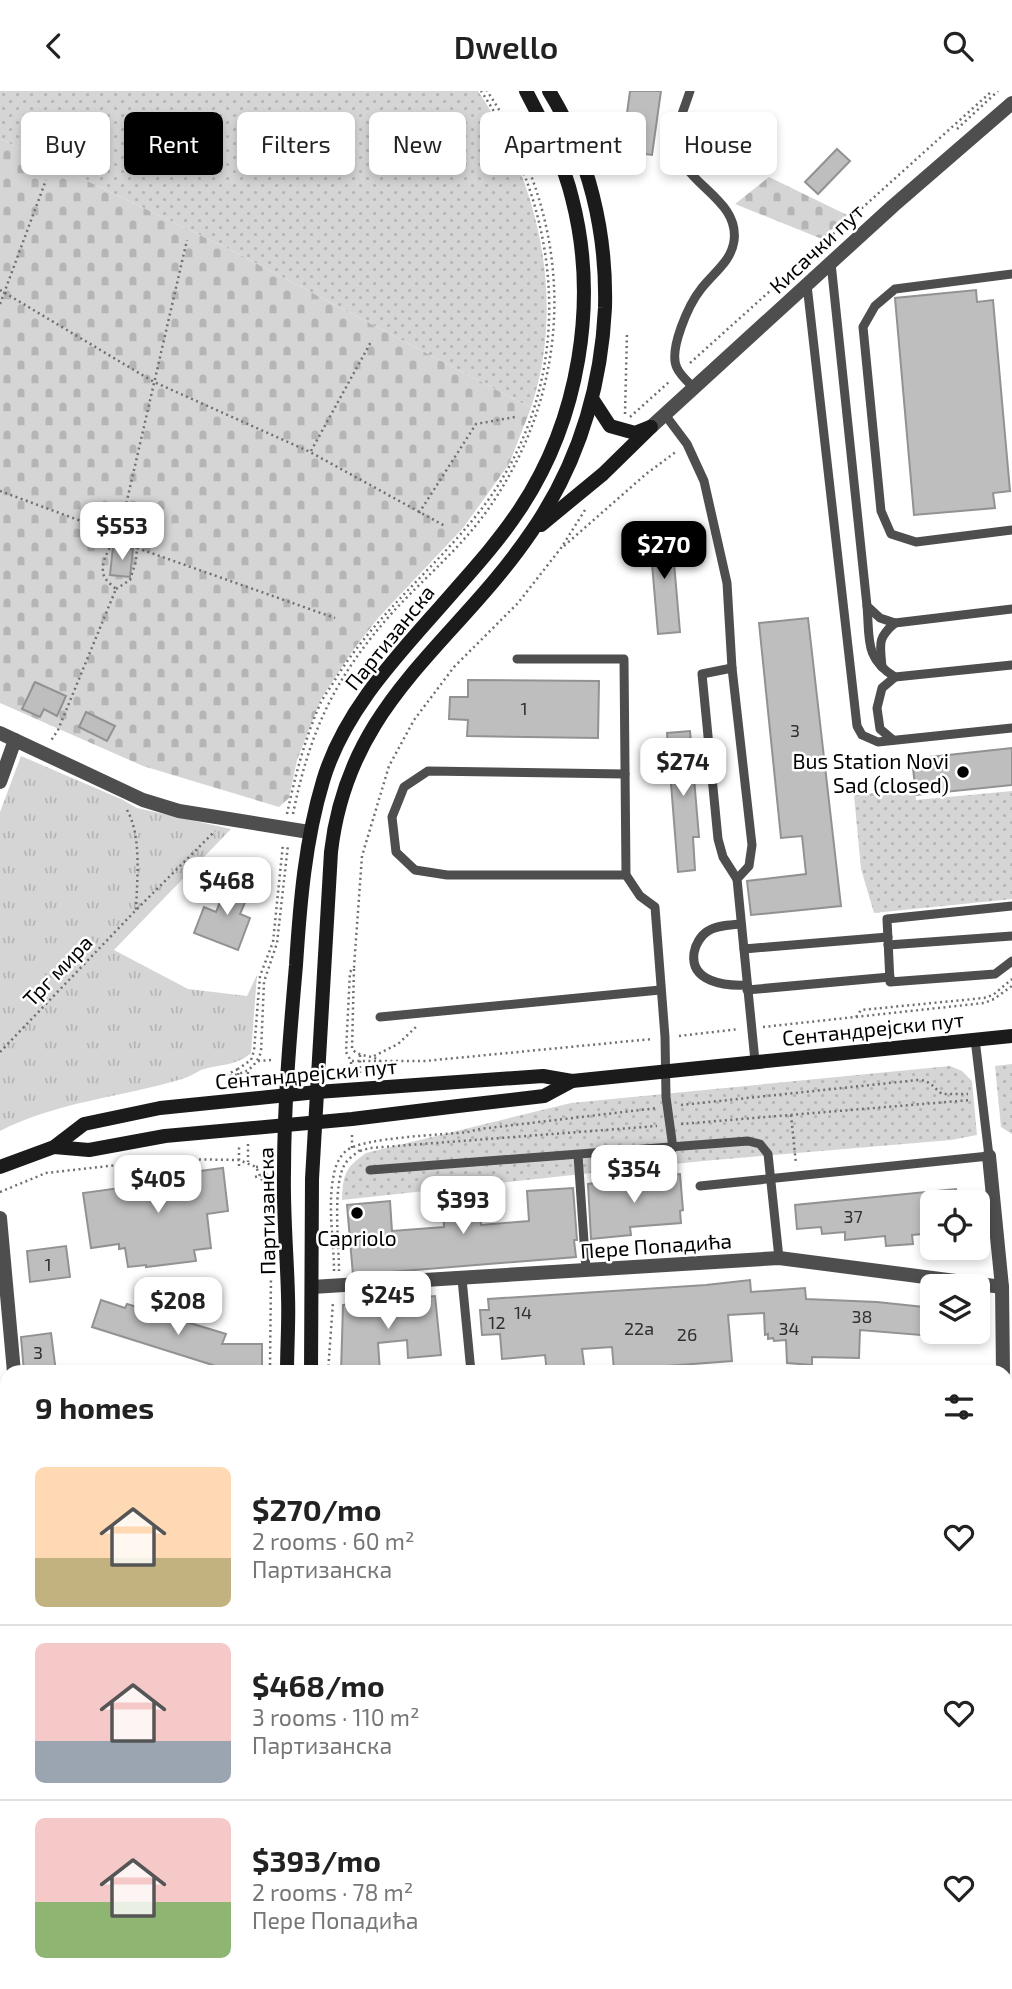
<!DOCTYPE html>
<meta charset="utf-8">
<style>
body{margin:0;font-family:"Exo 2",sans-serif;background:#f2f2f2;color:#222;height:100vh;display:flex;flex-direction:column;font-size:26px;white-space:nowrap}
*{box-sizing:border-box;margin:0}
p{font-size:23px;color:#767676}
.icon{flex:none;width:38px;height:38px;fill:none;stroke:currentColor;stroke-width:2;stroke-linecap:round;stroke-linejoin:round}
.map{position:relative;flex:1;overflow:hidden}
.drawer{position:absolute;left:0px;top:1274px;width:1013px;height:625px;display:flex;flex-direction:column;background:#fff;border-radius:21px 21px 0 0;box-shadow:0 4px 10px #0003}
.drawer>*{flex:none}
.banner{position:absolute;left:21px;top:21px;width:971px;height:63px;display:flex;gap:14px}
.buttons{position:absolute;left:920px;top:1099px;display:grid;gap:14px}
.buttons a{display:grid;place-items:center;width:70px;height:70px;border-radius:10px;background:#fff;box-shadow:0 4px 10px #0003;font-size:35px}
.price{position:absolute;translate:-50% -60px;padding:0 16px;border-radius:14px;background:#fff;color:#222;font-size:23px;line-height:46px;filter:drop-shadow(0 2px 4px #0008)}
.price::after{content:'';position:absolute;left:50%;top:42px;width:21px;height:16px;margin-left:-10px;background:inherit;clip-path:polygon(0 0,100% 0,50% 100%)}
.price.current{background:#000;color:#fff}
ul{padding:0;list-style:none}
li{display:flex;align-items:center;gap:21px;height:175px;padding:0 35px}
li+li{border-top:2px solid #e0e0e0}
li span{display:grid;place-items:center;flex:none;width:196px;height:140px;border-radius:10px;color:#555}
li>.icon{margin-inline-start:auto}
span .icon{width:84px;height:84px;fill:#fffc;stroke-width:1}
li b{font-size:30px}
h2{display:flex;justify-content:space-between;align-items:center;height:84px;padding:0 35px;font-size:30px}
.tag{padding:0 24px;border-radius:10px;background:#fff;box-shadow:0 4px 10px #0003;font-size:24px;line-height:63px}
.tag.current{background:#000;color:#fff}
header{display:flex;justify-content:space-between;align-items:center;height:91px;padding:0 35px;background:#fff;font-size:32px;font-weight:600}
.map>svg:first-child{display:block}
.grass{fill:url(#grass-dots)}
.cemetery{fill:url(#cemetery-stones)}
.park{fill:url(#park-tufts)}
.building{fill:#bebebe;stroke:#929292;stroke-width:2}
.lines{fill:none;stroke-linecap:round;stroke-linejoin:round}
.path{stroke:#707070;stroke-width:2.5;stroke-dasharray:2 3.5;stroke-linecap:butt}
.service{stroke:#4e4e4e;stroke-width:9}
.minor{stroke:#4e4e4e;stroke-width:14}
.secondary{stroke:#1b1b1b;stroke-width:14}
.poi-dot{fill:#000;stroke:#fff;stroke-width:2.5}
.labels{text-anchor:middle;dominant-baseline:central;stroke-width:5;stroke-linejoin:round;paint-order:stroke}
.number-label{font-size:18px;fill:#303030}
.street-label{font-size:21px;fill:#000;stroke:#fff}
.poi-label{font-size:21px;fill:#000;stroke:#fff;text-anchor:end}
</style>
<header><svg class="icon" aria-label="back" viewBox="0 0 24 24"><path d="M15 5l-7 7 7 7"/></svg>Dwello<svg class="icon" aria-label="search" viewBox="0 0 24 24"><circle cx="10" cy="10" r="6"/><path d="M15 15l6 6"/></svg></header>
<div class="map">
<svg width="1012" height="1898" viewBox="0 0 1012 1898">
<defs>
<pattern id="grass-dots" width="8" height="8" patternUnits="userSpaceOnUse" patternTransform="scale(1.75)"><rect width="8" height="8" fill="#d5d5d5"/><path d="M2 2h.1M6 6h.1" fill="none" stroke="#b5b5b5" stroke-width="1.8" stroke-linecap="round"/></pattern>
<pattern id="cemetery-stones" width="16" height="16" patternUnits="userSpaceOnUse" patternTransform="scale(1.75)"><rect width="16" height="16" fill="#d5d5d5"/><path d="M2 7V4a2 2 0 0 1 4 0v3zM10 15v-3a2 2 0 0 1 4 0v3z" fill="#b5b5b5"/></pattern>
<pattern id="park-tufts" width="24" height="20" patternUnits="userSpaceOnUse" patternTransform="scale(1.75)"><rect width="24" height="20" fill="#d5d5d5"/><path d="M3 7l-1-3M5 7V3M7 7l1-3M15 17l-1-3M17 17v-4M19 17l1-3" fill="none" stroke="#b5b5b5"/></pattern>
</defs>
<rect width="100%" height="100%" fill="#fff"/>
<g class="grass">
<path d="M0,0H478C540,92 566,211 531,317L227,157L0,48Z"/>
<path d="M915,698L916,709L1012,700V808L874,822L861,778L854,704Z"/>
<path d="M1012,973V1043L1001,1036L995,975Z"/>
<path d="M950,975L962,980L972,990L977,1044L951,1049L703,1070L342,1109C343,1083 345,1077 366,1062L571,1012Z"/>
</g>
<g class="cemetery">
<path d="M0,48L227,157L531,317L509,373L463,437L379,526L353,559L321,608L297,669L289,707L279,716L143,675L0,612Z"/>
<path d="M769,86L847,124L822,148L735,113Z"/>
</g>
<path class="park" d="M21,665L121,708L137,717L231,738L114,859L188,898L247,905L257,884L251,962C237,975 219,973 201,979C195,982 189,986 182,988C122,1006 56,1011 0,1040V721Z"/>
<g class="building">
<path d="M630,0H661L652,64L622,60Z"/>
<path d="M837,58L850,70L818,103L805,91Z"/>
<path d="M976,199L977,211L993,209L1010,400L993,402L995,417L914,424L895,207Z"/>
<path d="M671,437L680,541L658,543L649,438Z"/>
<path d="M113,456L133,458L130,486L110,484Z"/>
<path d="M808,527L841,815L751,824L747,790L806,783L802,745L781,747L759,532Z"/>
<path d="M468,589L599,590L598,647L467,645L468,629L449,628L450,606H468Z"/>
<path d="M35,591L66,605L57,625L44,618L40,626L22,618Z"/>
<path d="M86,621L115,635L107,650L79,636Z"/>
<path d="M690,640L699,746H693L695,779L678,781L667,642Z"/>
<path d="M1012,657V694L916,704L912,668Z"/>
<path d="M230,786L252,795L240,823L250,827L238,859L194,842L204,816L216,821Z"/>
<path d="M192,1074L193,1081L223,1077L228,1120L207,1123L211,1157L194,1159L196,1170L146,1176V1174L128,1176L125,1157L119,1158V1153L91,1157L83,1102L135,1095L133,1082Z"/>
<path d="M680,1083L683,1119L680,1120L681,1132L630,1136L631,1144L591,1148L588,1093Z"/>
<path d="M573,1097L577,1149H574L576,1166L353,1184L347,1114L390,1110L392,1140L444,1136L442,1106L479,1103L481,1134L529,1130L527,1100Z"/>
<path d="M956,1098L958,1111H933V1142L912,1144L913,1153L886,1155L885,1145L845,1149V1141L822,1143L821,1136L797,1138L795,1114Z"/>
<path d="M66,1155L70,1186L30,1191L27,1160Z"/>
<path d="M750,1189L751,1201L805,1197L806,1208L877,1211L933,1217V1245L860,1239L859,1267L812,1266V1274L787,1272L786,1249L774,1250L773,1247L768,1248V1243L765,1244L764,1222L728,1224L732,1270L614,1279L612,1256L582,1258L585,1281H547L545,1264L502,1268L500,1243L482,1244L480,1219H489L488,1208L706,1194Z"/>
<path d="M435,1205L441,1264L408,1267L407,1249L378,1252L380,1281H341L343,1214Z"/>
<path d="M101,1209L125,1217L127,1213L226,1243L222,1253H262V1281H237V1277H222L92,1236Z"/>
<path d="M51,1242L56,1281H24L21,1246Z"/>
</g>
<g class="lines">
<g class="path">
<path d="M957,38L998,0"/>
<path d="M0,199L154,291L310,361L445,435"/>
<path d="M0,213L46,89"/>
<path d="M690,272L992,0"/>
<path d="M625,323L627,241"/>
<path d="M630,326L669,291"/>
<path d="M311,360L372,249"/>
<path d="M0,400L119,444C111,454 99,471 104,485C106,490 112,494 116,498L58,639L50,651"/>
<path d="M585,419L561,457L518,512L454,576L414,629L389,675L362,765L354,876L350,881L346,961L351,970H425L652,948"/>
<path d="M419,422L476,333L515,326"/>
<path d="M564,455L646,383L677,360"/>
<path d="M137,457L335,527"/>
<path d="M116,498L130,489L136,470L137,457L119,444L187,149"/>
<path d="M127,719C142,745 137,790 136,819"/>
<path d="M287,723C295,685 305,647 321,611C326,602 333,593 338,584C378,521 438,475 483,416C577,292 566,126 481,0"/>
<path d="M293,723C310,639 335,586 392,522C424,487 462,456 489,417C578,288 575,129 487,0"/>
<path d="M354,878L352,958C360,967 371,963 380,970"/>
<path d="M856,926L861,919L984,907L993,904L1012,888"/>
<path d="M763,936L984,912L994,908L1012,895"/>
<path d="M679,945L739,938"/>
<path d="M0,961L136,819L215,740"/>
<path d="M360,964V982"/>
<path d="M374,965L398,953L417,935"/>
<path d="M258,970L272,969"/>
<path d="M248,981V994"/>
<path d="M226,984L238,978"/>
<path d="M351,984V970"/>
<path d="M224,986C243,983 254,980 261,961L264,891L277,852L288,754"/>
<path d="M239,995L238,978L251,969L254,960L260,885L273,851L283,753"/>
<path d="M681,1014L918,989C930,989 934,997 942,1003H968"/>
<path d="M791,1024L796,1073"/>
<path d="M681,1033L971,1009"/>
<path d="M248,1053V1071"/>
<path d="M352,1057V1043"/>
<path d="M360,1060L370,1057L657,1035"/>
<path d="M239,1075V1054"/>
<path d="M256,1076L270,1074"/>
<path d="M255,1086L271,1082"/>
<path d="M0,1101L46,1082L171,1068L239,1069L256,1076L265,1096L267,1113"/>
<path d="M334,1180C334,1149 327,1114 334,1083C335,1075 340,1065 346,1060C362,1046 444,1044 468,1041L480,1038L657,1017"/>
<path d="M339,1180C339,1154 332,1094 345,1073C349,1067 355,1063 360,1059"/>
<path d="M270,1274L271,1186"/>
<path d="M328,1281L333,1211"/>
</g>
<g class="service">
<path d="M690,0C685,16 676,34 677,52C679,93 740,106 734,150C731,171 713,182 701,198C689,213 668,259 677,277C680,284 689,292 694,297"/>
<path d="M831,172L867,515L880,527L895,532L1012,518"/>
<path d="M1012,183L895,198L875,215L863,236L881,420L891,443L916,451L1012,439"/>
<path d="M807,194L857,635L862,644L878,651L1012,637"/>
<path d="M666,325L687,353L704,390L727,492L732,577L752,754L749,775L737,788L755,970"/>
<path d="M867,515C870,548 864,567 895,586L1012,574"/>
<path d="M517,568H624L626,784L640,805L655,816L665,946L666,1006L673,1057"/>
<path d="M882,576C880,553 877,547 895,532"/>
<path d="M732,577L702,583L718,748L723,766L737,788"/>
<path d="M893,649L880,638L877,617L882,597L895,586"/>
<path d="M625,683L428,680L404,696L392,726L396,761L415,779L447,784H626"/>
<path d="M1012,815L887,828L890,891L995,883L1012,870"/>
<path d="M740,833C730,834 717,834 708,840C701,844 695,854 694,862C690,891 725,895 746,894"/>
<path d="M888,854L1012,845"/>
<path d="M744,858L888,846"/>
<path d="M747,899L890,886"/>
<path d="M380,926L660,899"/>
<path d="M578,1064L586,1179"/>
<path d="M370,1079L748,1050L760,1053L768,1063L779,1167"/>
<path d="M700,1095L989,1065L975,948"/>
<path d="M462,1188L471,1281"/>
<path d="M894,1898V1892"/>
</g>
<g class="minor">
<path d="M651,336L893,115L1012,12"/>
<path d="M0,642L143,709L179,720L309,741"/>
<path d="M0,691L15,649"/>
<path d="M989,1065L1002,1196L1003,1281"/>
<path d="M0,1127L14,1281"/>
<path d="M312,1196L779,1167L1002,1196"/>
<path d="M0,1473L7,1454"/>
<path d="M1006,1598H1012"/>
<path d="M437,1898V1892"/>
<path d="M772,1898L773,1892"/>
<path d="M1003,1898V1892"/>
</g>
<g class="secondary">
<path d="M593,309L610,335L635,342L650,336"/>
<path d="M541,434L603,383L651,336"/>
<path d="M54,1056L89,1059L165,1045L352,1028L458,1015L544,1005L572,990"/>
<path d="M0,1076L54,1056L84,1033L160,1017L317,1001L543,985L572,990L1012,945"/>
<path d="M287,1281C287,1256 289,1230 288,1205C287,1164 283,1122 284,1081C284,1012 290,943 296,874C300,812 305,750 323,690C345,615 405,557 455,499C478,473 501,447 520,418C579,329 599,211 572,107C563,69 544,35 526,0"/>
<path d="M311,1281L312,1088L331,761C348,610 455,554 532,440C578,373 601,298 605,217C607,141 589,65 549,0"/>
<path d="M280,1898V1892"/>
<path d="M304,1898V1892"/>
</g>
</g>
<g class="poi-dot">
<circle cx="963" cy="681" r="7"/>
<circle cx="357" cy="1122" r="7"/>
</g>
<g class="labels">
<g class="number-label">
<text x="524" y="617">1</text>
<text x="795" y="639">3</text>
<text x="853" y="1125">37</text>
<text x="48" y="1173">1</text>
<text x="523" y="1221">14</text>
<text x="862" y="1225">38</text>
<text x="497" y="1231">12</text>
<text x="639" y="1237">22a</text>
<text x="789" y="1237">34</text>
<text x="687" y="1243">26</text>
<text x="38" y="1261">3</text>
</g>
<g class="street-label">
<text transform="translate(816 157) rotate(-43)">Кисачки пут</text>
<text transform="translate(389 546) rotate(-51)">Партизанска</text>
<text transform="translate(57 879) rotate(-46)">Трг мира</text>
<text transform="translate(873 937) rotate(-6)">Сентандрејски пут</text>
<text transform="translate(306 982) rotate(-5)">Сентандрејски пут</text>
<text transform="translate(266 1120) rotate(-91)">Партизанска</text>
<text transform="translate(656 1154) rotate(-4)">Пере Попадића</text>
</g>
<g class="poi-label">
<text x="949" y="669">Bus Station Novi<tspan x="949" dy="24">Sad (closed)</tspan></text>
<text x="357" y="1146" text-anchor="middle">Capriolo</text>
</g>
</g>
</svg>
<div class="buttons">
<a><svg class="icon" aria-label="locate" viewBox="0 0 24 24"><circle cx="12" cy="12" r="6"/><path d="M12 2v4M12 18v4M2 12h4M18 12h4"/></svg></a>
<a><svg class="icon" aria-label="layers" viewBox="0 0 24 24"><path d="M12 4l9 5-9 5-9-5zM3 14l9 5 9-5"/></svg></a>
</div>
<b class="price" style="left:122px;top:471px">$553</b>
<b class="price current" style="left:664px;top:490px">$270</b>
<b class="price" style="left:683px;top:707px">$274</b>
<b class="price" style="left:227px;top:826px">$468</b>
<b class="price" style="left:634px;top:1114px">$354</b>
<b class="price" style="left:158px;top:1124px">$405</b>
<b class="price" style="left:463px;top:1145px">$393</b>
<b class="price" style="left:388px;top:1240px">$245</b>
<b class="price" style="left:178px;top:1246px">$208</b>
<div class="banner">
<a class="tag">Buy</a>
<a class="tag current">Rent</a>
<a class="tag">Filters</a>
<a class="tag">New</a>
<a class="tag">Apartment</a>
<a class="tag">House</a>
</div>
<section class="drawer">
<h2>9 homes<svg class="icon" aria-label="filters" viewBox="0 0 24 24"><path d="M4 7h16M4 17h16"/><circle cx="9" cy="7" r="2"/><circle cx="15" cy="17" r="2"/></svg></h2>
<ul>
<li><span style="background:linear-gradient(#ffd9b3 65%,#c2b280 0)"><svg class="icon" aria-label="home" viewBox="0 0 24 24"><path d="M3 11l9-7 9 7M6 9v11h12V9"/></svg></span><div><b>$270/mo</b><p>2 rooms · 60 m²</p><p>Партизанска</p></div><svg class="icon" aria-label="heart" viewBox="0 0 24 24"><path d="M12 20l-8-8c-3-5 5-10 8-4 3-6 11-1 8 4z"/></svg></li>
<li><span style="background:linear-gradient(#f6c9c9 70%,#9aa5b1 0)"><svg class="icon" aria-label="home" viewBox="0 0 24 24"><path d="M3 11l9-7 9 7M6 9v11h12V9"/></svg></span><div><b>$468/mo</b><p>3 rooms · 110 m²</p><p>Партизанска</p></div><svg class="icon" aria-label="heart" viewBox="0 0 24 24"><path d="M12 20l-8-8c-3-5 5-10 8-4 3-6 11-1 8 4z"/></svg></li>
<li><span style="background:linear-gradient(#f6c9c9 60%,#8fb573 0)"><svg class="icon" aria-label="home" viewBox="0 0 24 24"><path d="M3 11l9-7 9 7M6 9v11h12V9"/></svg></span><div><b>$393/mo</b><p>2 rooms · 78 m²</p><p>Пере Попадића</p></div><svg class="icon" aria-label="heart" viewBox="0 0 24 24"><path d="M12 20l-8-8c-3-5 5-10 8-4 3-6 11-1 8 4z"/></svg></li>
</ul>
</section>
</div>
